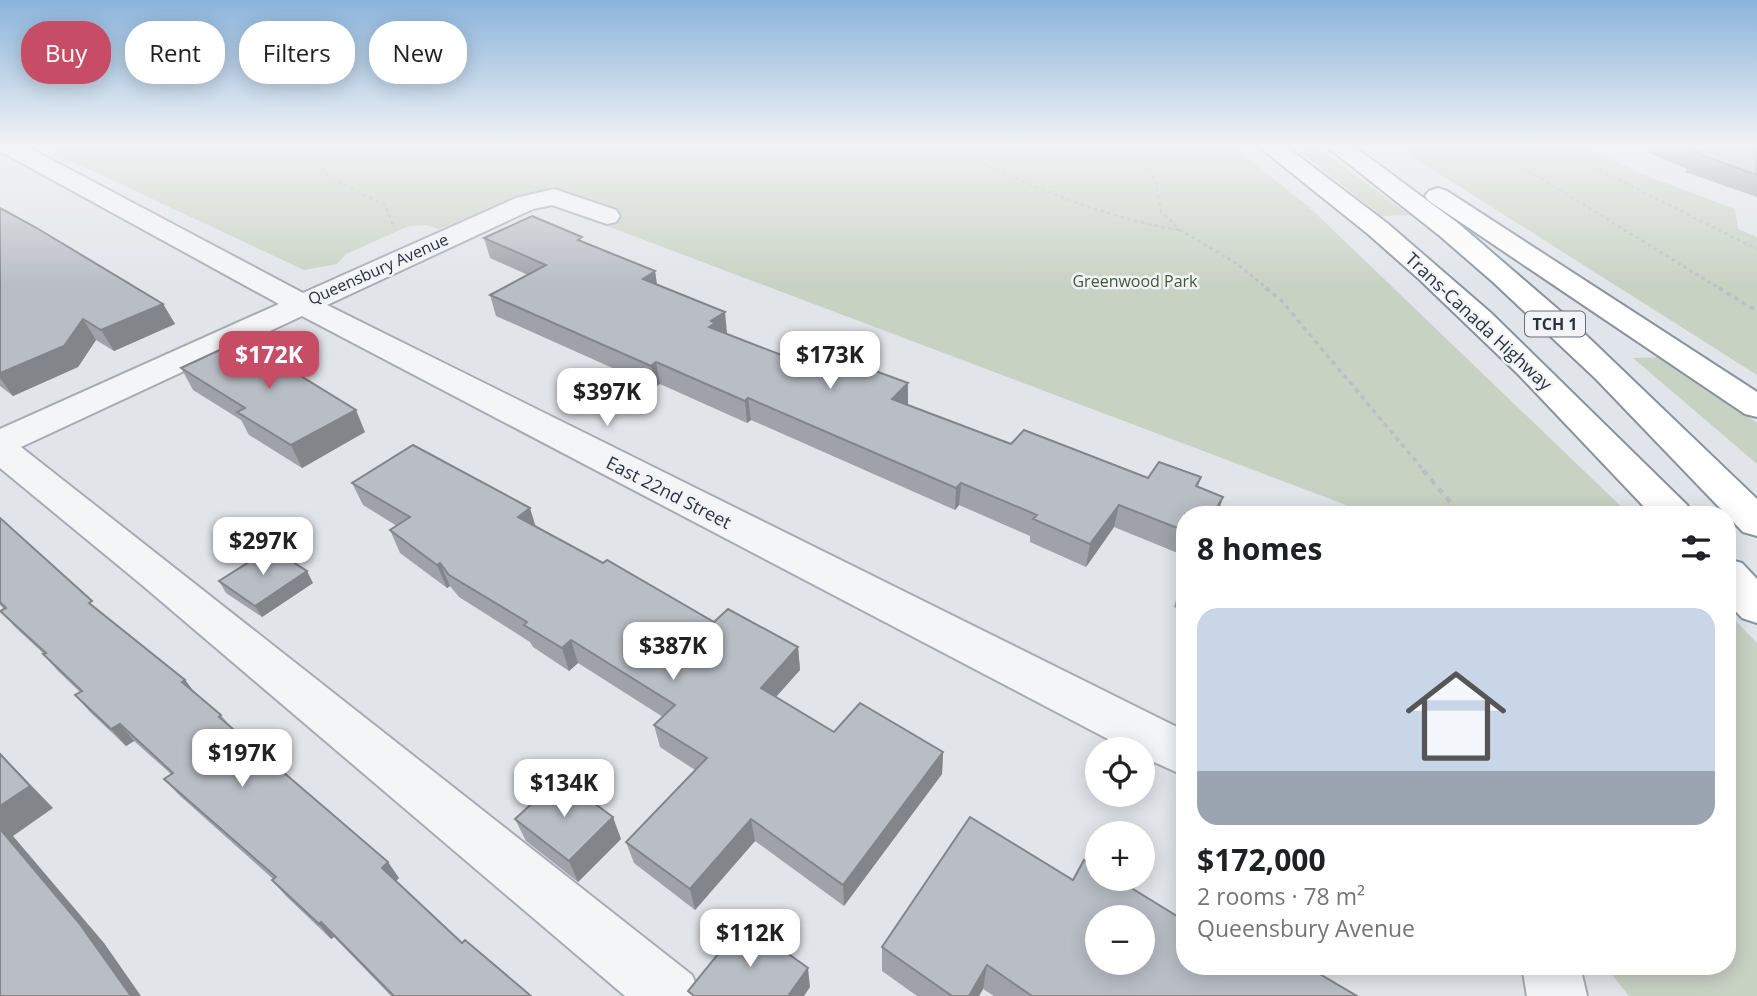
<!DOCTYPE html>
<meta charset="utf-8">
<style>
body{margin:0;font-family:"Open Sans",sans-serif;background:#f6f6f6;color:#202124;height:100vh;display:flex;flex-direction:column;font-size:26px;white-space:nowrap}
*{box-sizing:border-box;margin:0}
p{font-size:23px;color:#757577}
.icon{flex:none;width:38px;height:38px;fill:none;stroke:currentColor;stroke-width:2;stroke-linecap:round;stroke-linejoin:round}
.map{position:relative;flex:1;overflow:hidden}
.drawer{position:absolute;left:1176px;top:506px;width:560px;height:469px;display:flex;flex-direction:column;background:#fff;border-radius:28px;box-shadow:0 4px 18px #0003}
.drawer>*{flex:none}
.banner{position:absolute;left:21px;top:21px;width:665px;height:63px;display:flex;gap:14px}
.controls{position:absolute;left:1085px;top:737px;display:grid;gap:14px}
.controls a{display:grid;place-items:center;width:70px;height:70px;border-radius:50%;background:#fff;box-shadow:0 4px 18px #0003;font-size:35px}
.price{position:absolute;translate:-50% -60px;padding:0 16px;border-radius:14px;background:#fff;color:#222;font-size:23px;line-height:46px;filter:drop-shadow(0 2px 4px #0008)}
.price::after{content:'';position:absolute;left:50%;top:42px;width:21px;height:16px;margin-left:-10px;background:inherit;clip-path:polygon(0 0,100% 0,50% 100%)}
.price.on{background:#c74d66;color:#fff}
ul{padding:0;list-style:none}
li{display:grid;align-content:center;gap:14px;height:371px;padding:0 21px}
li+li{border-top:2px solid #e0e0e0}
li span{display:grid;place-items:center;height:217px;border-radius:21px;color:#555}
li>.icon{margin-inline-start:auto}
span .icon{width:126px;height:126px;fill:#fffc;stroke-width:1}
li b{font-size:30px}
h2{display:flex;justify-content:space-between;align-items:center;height:84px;padding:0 21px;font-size:30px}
.chip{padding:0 24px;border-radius:28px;background:#fff;box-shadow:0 4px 18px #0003;font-size:24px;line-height:63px}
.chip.on{background:#c74d66;color:#fff}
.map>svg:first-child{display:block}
.green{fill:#c8d2c3}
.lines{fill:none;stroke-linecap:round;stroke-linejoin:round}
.minor-casing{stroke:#a6acb3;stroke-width:4}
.highway-casing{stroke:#89939f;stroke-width:4}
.path-far2{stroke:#bbbfc4;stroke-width:2.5;stroke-dasharray:3.5 3.5;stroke-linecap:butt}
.path-far1{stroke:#bbbfc4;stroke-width:3.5;stroke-dasharray:4.5 4.5;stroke-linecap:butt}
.path{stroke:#bbbfc4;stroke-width:4.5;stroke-dasharray:6 6;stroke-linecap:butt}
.minor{fill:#f4f5f7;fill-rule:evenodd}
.highway{fill:#fff;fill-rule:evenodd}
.wall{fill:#9fa3a9}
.shaded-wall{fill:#82858a}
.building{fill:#b9bec5;stroke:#82858a;stroke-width:2;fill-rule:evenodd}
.labels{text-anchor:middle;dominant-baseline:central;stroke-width:5;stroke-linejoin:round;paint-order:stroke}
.far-street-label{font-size:16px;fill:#2a3340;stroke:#f1f3f6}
.far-park-label{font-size:16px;fill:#415b38;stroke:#f1f3f6}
.shield{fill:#f1f3f6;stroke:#666d77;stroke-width:2}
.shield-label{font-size:16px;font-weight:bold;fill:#2a3340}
.street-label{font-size:18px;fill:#2a3340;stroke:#f1f3f6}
</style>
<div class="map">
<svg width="1757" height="996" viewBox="0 0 1757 996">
<rect width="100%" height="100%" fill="#e1e5e9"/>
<g class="green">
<path d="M37,145H1231L1308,206L1629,514H1370L525,195L439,229L426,225L409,226L346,254L337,264L304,270Z"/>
<path d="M1292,145H1314L1410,215L1381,216Z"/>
<path d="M1394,145H1581L1637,172L1735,209L1738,229L1757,237V375Z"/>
<path d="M1668,357L1757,423V464L1633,358Z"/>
<path d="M1727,612L1757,643V996H1629L1605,966H1727Z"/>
</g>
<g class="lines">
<g class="minor-casing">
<g id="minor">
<path d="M0,145H24L303,293L516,198L554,189L616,210L620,216L616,222L607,224L552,205L533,209L327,305L1185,731V776L1143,757V749H1127L302,316L21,447L692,975L701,996H625L142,585L0,468V429L279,304L0,151Z"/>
<path d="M1522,966H1580L1587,996H1527Z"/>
</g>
</g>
<g class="highway-casing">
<g id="highway">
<path d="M1257,145H1284L1387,223L1491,313L1687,505L1692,514H1651L1518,374L1419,279L1368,234Z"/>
<path d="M1325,145H1352L1459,224L1567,317L1757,499V536L1743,532L1596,379L1493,282L1440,236Z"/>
<path d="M1438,188L1447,191L1757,392V417L1745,414L1429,201L1425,196L1429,191Z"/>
<path d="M1727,559L1742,563L1757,579V623L1742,618L1727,602Z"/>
</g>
</g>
<g class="path-far2">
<path d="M330,145L313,159L331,178L385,205L394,227"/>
<path d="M946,145C1021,182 1095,216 1179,230"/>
<path d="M1107,145L1146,165L1155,180L1161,211L1180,230L1236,263L1269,290"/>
<path d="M1487,145L1722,290"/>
<path d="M1549,145L1757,249"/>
<path d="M542,164L587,145"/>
</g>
<g class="path-far1">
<path d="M1266,288L1280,299L1425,472"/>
<path d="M1719,288L1757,311"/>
</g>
<path class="path" d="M1423,470L1460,514"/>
<use href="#minor" class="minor"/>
<use href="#highway" class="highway"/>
</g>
<g class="wall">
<path d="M1650,145H1757V197L1685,172L1687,169L1646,152Z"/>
<path d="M0,208L163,304L175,324L114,351L96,340L78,367L13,396L0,386Z"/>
<path d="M484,238L583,242L655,271L657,285L727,333L726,334L908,405L1011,444L1148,478L1201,477L1198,487L1185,514V556L1114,527L1086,567L1030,542V536L959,505L955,510L751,420L747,423L660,384L655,387L496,316L490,295L528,275L490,258Z"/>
<path d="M181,368L303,378L365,432L302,468L249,435L241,420L193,390Z"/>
<path d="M352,483L535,526L714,622L798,647L800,670L776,697L834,732L943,752L942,774L844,906L755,841L695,910L634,863L626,842L695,770L660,747L654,725L663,717L578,663L569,671L533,647L530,642L459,597L450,586L447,588L400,553L390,530L397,526L363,505Z"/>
<path d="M0,518L100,612L185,680L194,692L221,715L230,726L399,878L396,881L462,943L531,996H391L334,937L331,939L286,896L272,880L273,879L179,795L164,779L171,774L134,741L126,746L90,712L75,695L80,692L58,671L43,654H44L16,628L0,611L4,609L0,605Z"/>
<path d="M1185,578V612L1174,607L1181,584Z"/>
<path d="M219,581L313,583L262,617L226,593Z"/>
<path d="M515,819L621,839L578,882L526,841Z"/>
<path d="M882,947L1185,966L1357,996H994L983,989L979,996H917L882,971Z"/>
</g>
<g class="shaded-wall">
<path d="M655,271L658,292L643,279Z"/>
<path d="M163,304L175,324L114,351L101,330Z"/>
<path d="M725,312L727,333L717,340L709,327L711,321Z"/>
<path d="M83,319L96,340L78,367L13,396L0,378V373Z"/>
<path d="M656,362L660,384L655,387L651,366Z"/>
<path d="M908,383V405L892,399Z"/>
<path d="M748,398L751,420L747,423L745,401Z"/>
<path d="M356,410L365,432L302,468L291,445Z"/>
<path d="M961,483L959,505L955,510L956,488Z"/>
<path d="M1223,497L1218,514H1213Z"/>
<path d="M1119,505L1114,527L1086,567L1090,544Z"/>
<path d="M530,508L537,531L518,517Z"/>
<path d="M440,563L450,586L447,588L437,565Z"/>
<path d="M307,571L313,583L262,617L255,606Z"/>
<path d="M571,640L578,663L569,671L562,648Z"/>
<path d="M798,647L800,670L764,710L761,688Z"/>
<path d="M185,680L198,697L182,682Z"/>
<path d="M120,724L134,741L126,746L111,729Z"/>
<path d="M943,752L942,774L844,906L843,885Z"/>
<path d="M0,753L53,808L13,836L104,943L141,996H131L0,829Z"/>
<path d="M613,817L621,839L578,882L569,861Z"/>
<path d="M751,819L755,841L695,910L690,889Z"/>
<path d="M388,862L399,878L393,883L382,868Z"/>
<path d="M321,922L334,937L331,939L319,924Z"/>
<path d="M987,965L983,989L979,996H969Z"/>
<path d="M808,968L810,987L804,996H788Z"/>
</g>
<g class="building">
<path d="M1683,145H1757V175L1696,153L1700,152Z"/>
<path d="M0,208L35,227L163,304L101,330L83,319L64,346L0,373Z"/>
<path d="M532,216L582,237L578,240L655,271L643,279L725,312L711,321L715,323L709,327L789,358L810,347L908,383L892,399L1011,444L1024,430L1148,478L1159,462L1201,477L1196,486L1223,497L1213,514H1185V531L1119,505L1090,544L1033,519L1037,515L961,483L956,488L748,398L745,401L656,362L651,366L490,295L546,265L484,238Z"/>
<path d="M243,339L300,371L296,373L356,410L291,445L237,412L245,408L181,368Z"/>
<path d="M413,445L530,508L518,517L603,563L607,560L714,622L728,609L798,647L761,688L834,732L860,703L943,752L843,885L751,819L690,889L626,842L707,758L654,725L675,705L571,640L562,648L524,625L527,622L449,575L440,563L437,565L390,530L410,517L352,483Z"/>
<path d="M0,518L92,601L89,603L185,680L182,682L221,715L219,717L388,862L382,868L462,943L465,940L531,996H394L321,922L319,924L272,880L276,877L164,779L173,773L120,724L111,729L75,695L82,691L43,654L46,653L0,611L6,608L0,602Z"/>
<path d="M271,548L307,571L255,606L219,581Z"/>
<path d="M1185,578V586L1181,584Z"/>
<path d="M0,754L30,786L0,806Z"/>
<path d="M560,778L613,817L569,861L515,819Z"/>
<path d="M970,817L1073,880L1084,860L1097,868V878H1115L1185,921V966H1306L1357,996H1032L987,965L969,996H952L882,947ZM1097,917H1143V962H1097Z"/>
<path d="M0,829L79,923L131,996H0Z"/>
<path d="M744,922L808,968L788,996H694L688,991Z"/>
</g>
<linearGradient id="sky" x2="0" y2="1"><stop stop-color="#8ab4db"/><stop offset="0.51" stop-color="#f2f3f5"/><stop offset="1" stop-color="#f2f3f5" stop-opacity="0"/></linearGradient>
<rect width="1757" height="285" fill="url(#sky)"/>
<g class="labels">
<g class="far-street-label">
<text transform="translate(378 269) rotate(-24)">Queensbury Avenue</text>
</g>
<g class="far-park-label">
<text x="1135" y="281">Greenwood Park</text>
</g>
<rect class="shield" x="1525" y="311.5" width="60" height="25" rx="5"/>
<g class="shield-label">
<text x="1555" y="324">TCH 1</text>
</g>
<g class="street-label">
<text transform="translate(1479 321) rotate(43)">Trans-Canada Highway</text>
<text transform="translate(669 492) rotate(27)">East 22nd Street</text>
</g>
</g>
</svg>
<div class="controls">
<a><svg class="icon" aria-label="locate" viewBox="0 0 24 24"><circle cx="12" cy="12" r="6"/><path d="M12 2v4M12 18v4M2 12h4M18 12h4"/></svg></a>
<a>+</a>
<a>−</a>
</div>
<b class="price on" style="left:269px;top:391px">$172K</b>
<b class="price" style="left:830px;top:391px">$173K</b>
<b class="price" style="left:607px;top:428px">$397K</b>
<b class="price" style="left:263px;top:577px">$297K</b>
<b class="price" style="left:673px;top:682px">$387K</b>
<b class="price" style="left:242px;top:789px">$197K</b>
<b class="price" style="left:564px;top:819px">$134K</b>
<b class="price" style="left:750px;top:969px">$112K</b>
<div class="banner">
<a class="chip on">Buy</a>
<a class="chip">Rent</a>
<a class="chip">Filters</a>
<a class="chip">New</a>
</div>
<section class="drawer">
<h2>8 homes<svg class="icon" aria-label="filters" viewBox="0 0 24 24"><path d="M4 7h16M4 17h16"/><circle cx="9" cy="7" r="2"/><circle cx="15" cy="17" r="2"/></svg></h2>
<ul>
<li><span style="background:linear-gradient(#c9d6e8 75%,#9aa5b1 0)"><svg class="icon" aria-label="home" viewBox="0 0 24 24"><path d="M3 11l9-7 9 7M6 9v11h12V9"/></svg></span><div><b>$172,000</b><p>2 rooms · 78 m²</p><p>Queensbury Avenue</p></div></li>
</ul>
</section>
</div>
